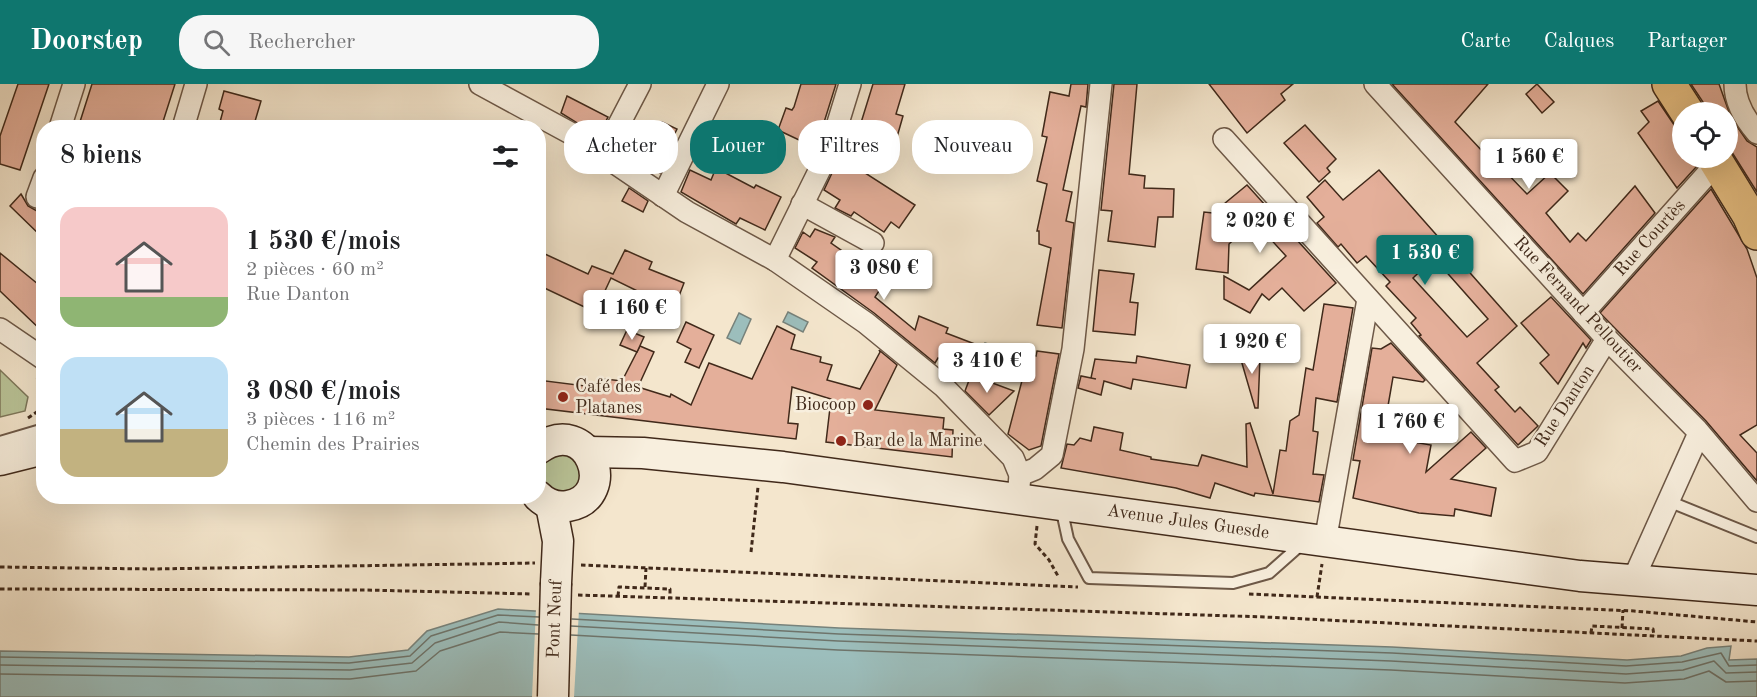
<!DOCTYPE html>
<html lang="fr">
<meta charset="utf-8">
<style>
body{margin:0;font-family:"Old Standard TT",serif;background:#f6f6f6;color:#202124;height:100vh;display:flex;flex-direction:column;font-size:22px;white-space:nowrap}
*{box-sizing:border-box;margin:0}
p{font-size:20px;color:#757577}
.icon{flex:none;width:33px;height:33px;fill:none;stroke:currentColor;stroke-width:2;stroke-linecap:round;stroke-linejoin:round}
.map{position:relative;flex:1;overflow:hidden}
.sheet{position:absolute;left:36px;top:36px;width:510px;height:384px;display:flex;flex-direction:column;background:#fff;border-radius:24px;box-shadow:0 6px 24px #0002}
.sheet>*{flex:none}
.hud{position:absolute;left:564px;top:36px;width:570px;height:54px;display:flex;gap:12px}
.controls{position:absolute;left:1672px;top:18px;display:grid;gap:12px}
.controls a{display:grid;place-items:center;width:66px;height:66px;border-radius:50%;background:#fff;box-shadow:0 6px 24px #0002;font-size:30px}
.price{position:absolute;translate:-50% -51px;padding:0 14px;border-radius:6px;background:#fff;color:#222;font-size:20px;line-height:39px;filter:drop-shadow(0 2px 3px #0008)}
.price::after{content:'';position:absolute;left:50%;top:36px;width:18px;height:14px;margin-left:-9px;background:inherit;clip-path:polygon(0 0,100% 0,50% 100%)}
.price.current{background:#0f766e;color:#fff}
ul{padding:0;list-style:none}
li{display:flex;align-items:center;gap:18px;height:150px;padding:0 24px}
li span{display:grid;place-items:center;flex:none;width:168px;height:120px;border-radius:18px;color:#555}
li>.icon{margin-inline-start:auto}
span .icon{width:72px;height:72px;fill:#fffc;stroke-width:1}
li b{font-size:26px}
h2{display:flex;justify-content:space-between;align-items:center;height:72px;padding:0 24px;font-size:26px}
.tag{padding:0 21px;border-radius:24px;background:#fff;box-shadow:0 6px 24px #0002;font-size:21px;line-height:54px}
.tag.current{background:#0f766e;color:#fff}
header{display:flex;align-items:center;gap:36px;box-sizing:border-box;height:84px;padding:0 30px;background:#0f766e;color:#fff}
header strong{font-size:28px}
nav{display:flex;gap:33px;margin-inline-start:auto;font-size:21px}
.search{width:420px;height:54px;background:#f6f6f6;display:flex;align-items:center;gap:15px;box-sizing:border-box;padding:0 21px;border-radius:24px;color:#757577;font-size:22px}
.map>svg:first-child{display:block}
.green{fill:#bac599;stroke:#7d775a;stroke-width:1.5}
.water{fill:#9cbebc;stroke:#77827b;stroke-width:1.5}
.pier{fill:#f4e6cd}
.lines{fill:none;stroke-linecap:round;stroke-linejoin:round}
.shore{stroke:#6e746b;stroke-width:1.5}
.building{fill:#e4af9a;stroke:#40291a;stroke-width:1.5;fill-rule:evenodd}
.lane-casing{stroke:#6d5847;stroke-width:14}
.street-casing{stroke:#6d5847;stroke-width:24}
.secondary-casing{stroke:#40291a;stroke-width:33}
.primary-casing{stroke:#40291a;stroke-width:36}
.path{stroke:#40291a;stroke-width:3;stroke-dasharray:4.5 3;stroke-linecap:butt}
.lane{stroke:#f8efde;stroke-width:10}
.street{stroke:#f8efde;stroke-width:21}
.secondary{stroke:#f8efde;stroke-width:30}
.primary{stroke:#eac386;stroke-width:33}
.secondary-bridge-casing{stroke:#40291a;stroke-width:33;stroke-linecap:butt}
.secondary-bridge{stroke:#f8efde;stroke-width:30}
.poi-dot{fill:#8f2418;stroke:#f8efde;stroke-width:2}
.labels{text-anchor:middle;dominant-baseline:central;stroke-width:5;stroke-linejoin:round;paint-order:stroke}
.street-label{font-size:18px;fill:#40291a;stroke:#f8efde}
.poi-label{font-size:18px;fill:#40291a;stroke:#f8efde;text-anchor:start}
</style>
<header>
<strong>Doorstep</strong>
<div class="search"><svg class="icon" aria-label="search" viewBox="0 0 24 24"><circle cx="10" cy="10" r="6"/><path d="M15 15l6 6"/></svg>Rechercher</div>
<nav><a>Carte</a><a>Calques</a><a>Partager</a></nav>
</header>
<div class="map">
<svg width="1757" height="613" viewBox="0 0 1757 613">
<rect width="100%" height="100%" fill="#f4e6cd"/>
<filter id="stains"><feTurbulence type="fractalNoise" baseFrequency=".00333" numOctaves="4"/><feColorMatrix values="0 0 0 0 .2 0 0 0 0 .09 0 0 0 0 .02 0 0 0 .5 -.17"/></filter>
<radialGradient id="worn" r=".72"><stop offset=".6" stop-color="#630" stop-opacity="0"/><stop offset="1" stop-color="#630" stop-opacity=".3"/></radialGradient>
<g class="green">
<path d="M0,286L28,313L25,327L0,333Z"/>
<path d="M569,367L586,390L567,412L541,400L539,392L542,378Z"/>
</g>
<g class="water">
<path d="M788,228L808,238L803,248L783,238Z"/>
<path d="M739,229L751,235L740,260L727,254Z"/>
<path d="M985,259L1009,267L1004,279L981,271Z"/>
<path d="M498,525L839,544L1392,563L1627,576L1681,572L1707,564L1731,562L1729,576L1757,575V613H0V567L349,573L408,566L427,547Z"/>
</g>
<path class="pier" d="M536,524L579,526L574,613H532Z"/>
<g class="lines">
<g class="shore">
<path d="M572,535L839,550L1392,569L1626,582L1682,578L1721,569L1729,582L1757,581"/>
<path d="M571,542L838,557L1391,577L1626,590L1683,586L1714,577L1726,589L1757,588"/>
<path d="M571,551L838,566L1391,586L1625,599L1684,595L1709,587L1726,598L1757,597"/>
<path d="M0,573L349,579L410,572L431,552L498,531L539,533"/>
<path d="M0,581L350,586L412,579L435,559L499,538L538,541"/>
<path d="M0,590L350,595L416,587L440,567L500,548L538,550"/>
</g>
</g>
<g class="building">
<path d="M18,0H49L20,86L0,80V52Z"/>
<path d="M92,0H175L161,44H78Z"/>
<path d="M801,0H836L816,64L778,46L786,24L792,26L794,23Z"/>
<path d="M873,0H905L896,30L903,32L897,53L889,51L888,54L878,51L865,89L915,121L899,144L891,138L884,148L854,128L851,132L835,124L840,116L824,106L842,68L851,71Z"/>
<path d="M1071,0H1088L1086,23L1081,22L1063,106L1072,108L1066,137L1074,139L1062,244L1037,241L1051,164L1039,160V147H1037L1047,100L1037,97L1047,53L1042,52L1050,8L1069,12Z"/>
<path d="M1114,0H1137L1129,90L1145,92L1144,104L1174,105L1173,133H1158L1155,163L1108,157L1112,127L1101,126Z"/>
<path d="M1209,0H1293L1281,10L1285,16L1247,49Z"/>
<path d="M1392,0H1488L1455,38L1498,84L1500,82L1527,110L1550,89L1568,107L1546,129L1570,158L1578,149L1586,157L1635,102L1655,129L1583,210Z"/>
<path d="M1537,0L1554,18L1542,29L1526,10Z"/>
<path d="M1691,0H1719L1729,28H1706L1703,18Z"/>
<path d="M224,7L261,17L253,44H241L220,38L223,27L219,25Z"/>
<path d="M567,12L608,33L598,52L561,29Z"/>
<path d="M1658,17L1683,54V74H1695L1697,82L1677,104L1638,49L1649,38L1641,27Z"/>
<path d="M1732,35L1747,57L1757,63V108L1728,62V37Z"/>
<path d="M662,38L677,45L667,65L671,66L660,89L620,67L633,41L655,52Z"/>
<path d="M1305,41L1336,75L1327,84L1330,88L1319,98L1284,59Z"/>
<path d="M716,84L754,104L756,101L781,113L765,146L740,134L736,140L681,108L690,86L711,96Z"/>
<path d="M1379,86L1517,242L1477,279L1499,303L1495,306L1515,328L1520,323L1538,342L1518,361L1419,252L1421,251L1411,239L1416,234L1386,202L1390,198L1366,172L1357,179L1341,160L1338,163L1317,139L1324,133L1307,113L1325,96L1343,116ZM1434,174L1488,235L1467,253L1413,194Z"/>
<path d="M1247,101L1336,199L1304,227L1282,204L1269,216L1262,210L1250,229L1224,215V192L1249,206L1286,172L1254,137L1229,160L1228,189L1196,185L1204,128L1213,129Z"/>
<path d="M629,104L648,117L643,128L622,117Z"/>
<path d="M1711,105L1747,165L1757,194V341L1740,351L1757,369V397L1706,337L1600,229Z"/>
<path d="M21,110L28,122L44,131V155L10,122Z"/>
<path d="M815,145L835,153L831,159L871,187L874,184L888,193L875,213L915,246L919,232L948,244L946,249L980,262L972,287L938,274L935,279L874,229L812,184L817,178L795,164L803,148L810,153Z"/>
<path d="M625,166L652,178L649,185L684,199L674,225L611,194L595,228L538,201V185L545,170L588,190L592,182L613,190Z"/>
<path d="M0,169L44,205V249L0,207Z"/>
<path d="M1099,186L1134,190L1130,218L1138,219L1135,251L1093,247Z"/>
<path d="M1551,213L1591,256L1586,264L1583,259L1558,300L1540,279L1549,271L1521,239Z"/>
<path d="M1324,220L1353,224L1337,318L1316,314L1313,347L1318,348L1313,390L1324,391L1319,418L1255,409L1254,412L1215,399L1210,414L1176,404L1061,384L1067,360L1074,361L1080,354L1091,357L1094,343L1123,349L1120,366L1151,373V375L1198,382L1202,371L1247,383L1246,340L1250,339L1273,410L1280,366L1286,367L1290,337L1299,331L1306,284L1313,286Z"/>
<path d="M686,238L714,251L699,284L685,278L691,265L677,258Z"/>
<path d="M777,242L795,251L791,265L821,273L820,278L832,281L827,296L860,305L880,268L879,266L897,281L875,326L944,334L943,345L953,346L952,373L826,358L831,315L792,303L788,339L798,340L796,355L538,324V296L601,304L605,295L622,297L640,262L654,268L638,303L670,313L671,310L691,321L709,279L752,295Z"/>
<path d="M627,246L644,253L637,268L620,261Z"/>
<path d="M1391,259L1425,296L1423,298L1393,293L1388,322L1383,321L1378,352L1431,361L1426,388L1471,348L1486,364L1451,395L1496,404L1491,432L1455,425L1454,432L1419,429L1353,414L1360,377L1353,376L1372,264L1381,265Z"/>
<path d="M1037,267L1059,270L1041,362L1029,366L1008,350L1029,270L1036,272Z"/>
<path d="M1239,269L1260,273L1258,324H1255Z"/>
<path d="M1137,272L1190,281L1186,304L1133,295L1131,305L1104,297L1101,311L1078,304L1081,292L1096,295L1091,294L1095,275L1136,279Z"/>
<path d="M971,291L1014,307L989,331L965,307Z"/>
</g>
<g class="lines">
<g class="lane-casing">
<g id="lane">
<path d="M0,358L44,345"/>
<path d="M1668,417L1757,453"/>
<path d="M1061,423L1068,455L1089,494L1233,499L1269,489L1304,458"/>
</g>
</g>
<g class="street-casing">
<g id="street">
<path d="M480,0L574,51L687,128L775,176L866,239L943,302L1013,374L1020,391L1018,414"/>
<path d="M1375,0L1607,255L1697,346L1757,417"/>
<path d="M1735,0C1735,19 1745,35 1757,49"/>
<path d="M60,44L74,0"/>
<path d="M183,44L196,0"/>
<path d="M1224,55L1515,377L1537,368L1607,255"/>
<path d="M603,71L640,0"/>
<path d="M663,112L718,0"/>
<path d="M37,113L44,94"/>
<path d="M802,120L873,159"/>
<path d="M775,176L830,65L850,0"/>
<path d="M1583,229L1717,79"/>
<path d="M0,245L44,275"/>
<path d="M1020,391L1035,385L1052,371L1073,265L1101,0"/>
<path d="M1325,458L1368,215"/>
<path d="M1633,496L1699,349"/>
</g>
</g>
<g class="secondary-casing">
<g id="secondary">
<path d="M588,368L643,369L783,383L1580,492L1757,506"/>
<path d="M0,376L44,365"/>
<path d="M538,412C546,420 557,424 568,422C620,413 589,328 538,365"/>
<path d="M551,421L558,457L556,499"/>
</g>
</g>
<g class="primary-casing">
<g id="primary">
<path d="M1669,0L1687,28"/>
<path d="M1714,74L1749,131L1757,149"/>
</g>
</g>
<g class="path">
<path d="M37,294L44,304"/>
<path d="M28,334L44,323"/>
<path d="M1037,442L1035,460L1049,476L1058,492"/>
<path d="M751,468L758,403"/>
<path d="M581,481L1078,503"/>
<path d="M0,483L153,485L535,479"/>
<path d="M645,503L646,484"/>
<path d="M0,505L365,506L532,510"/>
<path d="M1249,510L1634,527L1757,538"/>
<path d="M578,511L1265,533L1757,557"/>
<path d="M618,512L619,503L670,505V514"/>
<path d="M1317,513L1322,480"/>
<path d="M1622,544L1623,526"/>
<path d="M1591,549L1592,542L1653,545L1654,552"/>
</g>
<use href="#lane" class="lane"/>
<use href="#street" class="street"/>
<use href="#secondary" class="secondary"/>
<use href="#primary" class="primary"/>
<g class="secondary-bridge-casing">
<path id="secondary-bridge" d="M553,613L556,499"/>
</g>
<use href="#secondary-bridge" class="secondary-bridge"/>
</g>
<g class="poi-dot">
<circle cx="563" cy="313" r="6"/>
<circle cx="868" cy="321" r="6"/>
<circle cx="841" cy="357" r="6"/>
</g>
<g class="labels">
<g class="street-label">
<text transform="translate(1650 154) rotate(-48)">Rue Courtès</text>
<text transform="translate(1578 221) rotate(47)">Rue Fernand Pelloutier</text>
<text transform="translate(1565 322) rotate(-57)">Rue Danton</text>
<text transform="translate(1188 438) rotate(8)">Avenue Jules Guesde</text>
<text transform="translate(555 535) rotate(-88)">Pont Neuf</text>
</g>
<g class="poi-label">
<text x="575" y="303">Café des<tspan x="575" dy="21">Platanes</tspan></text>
<text x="856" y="321" text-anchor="end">Biocoop</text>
<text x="853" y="357">Bar de la Marine</text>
</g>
</g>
<rect width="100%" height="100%" filter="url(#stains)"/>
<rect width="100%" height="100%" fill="url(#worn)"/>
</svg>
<div class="controls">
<a><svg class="icon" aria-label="locate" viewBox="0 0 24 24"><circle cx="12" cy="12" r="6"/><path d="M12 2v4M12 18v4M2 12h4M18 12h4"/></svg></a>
</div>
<b class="price" style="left:1529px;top:106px">1 560 €</b>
<b class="price" style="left:1260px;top:170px">2 020 €</b>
<b class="price current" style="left:1425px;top:202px">1 530 €</b>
<b class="price" style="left:884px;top:217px">3 080 €</b>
<b class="price" style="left:632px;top:257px">1 160 €</b>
<b class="price" style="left:1252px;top:291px">1 920 €</b>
<b class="price" style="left:987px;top:310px">3 410 €</b>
<b class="price" style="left:1410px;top:371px">1 760 €</b>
<div class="hud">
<a class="tag">Acheter</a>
<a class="tag current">Louer</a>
<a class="tag">Filtres</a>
<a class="tag">Nouveau</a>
</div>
<section class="sheet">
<h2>8 biens<svg class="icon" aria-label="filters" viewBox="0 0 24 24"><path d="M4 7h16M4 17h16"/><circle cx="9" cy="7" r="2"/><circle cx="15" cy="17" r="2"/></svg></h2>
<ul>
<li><span style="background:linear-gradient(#f6c9c9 75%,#8fb573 0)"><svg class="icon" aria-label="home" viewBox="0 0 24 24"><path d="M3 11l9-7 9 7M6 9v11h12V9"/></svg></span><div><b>1 530 €/mois</b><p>2 pièces · 60 m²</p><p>Rue Danton</p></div></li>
<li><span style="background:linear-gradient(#bfe0f5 60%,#c2b280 0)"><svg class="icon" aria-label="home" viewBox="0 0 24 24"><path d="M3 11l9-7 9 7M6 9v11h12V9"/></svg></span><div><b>3 080 €/mois</b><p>3 pièces · 116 m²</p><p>Chemin des Prairies</p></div></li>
</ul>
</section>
</div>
